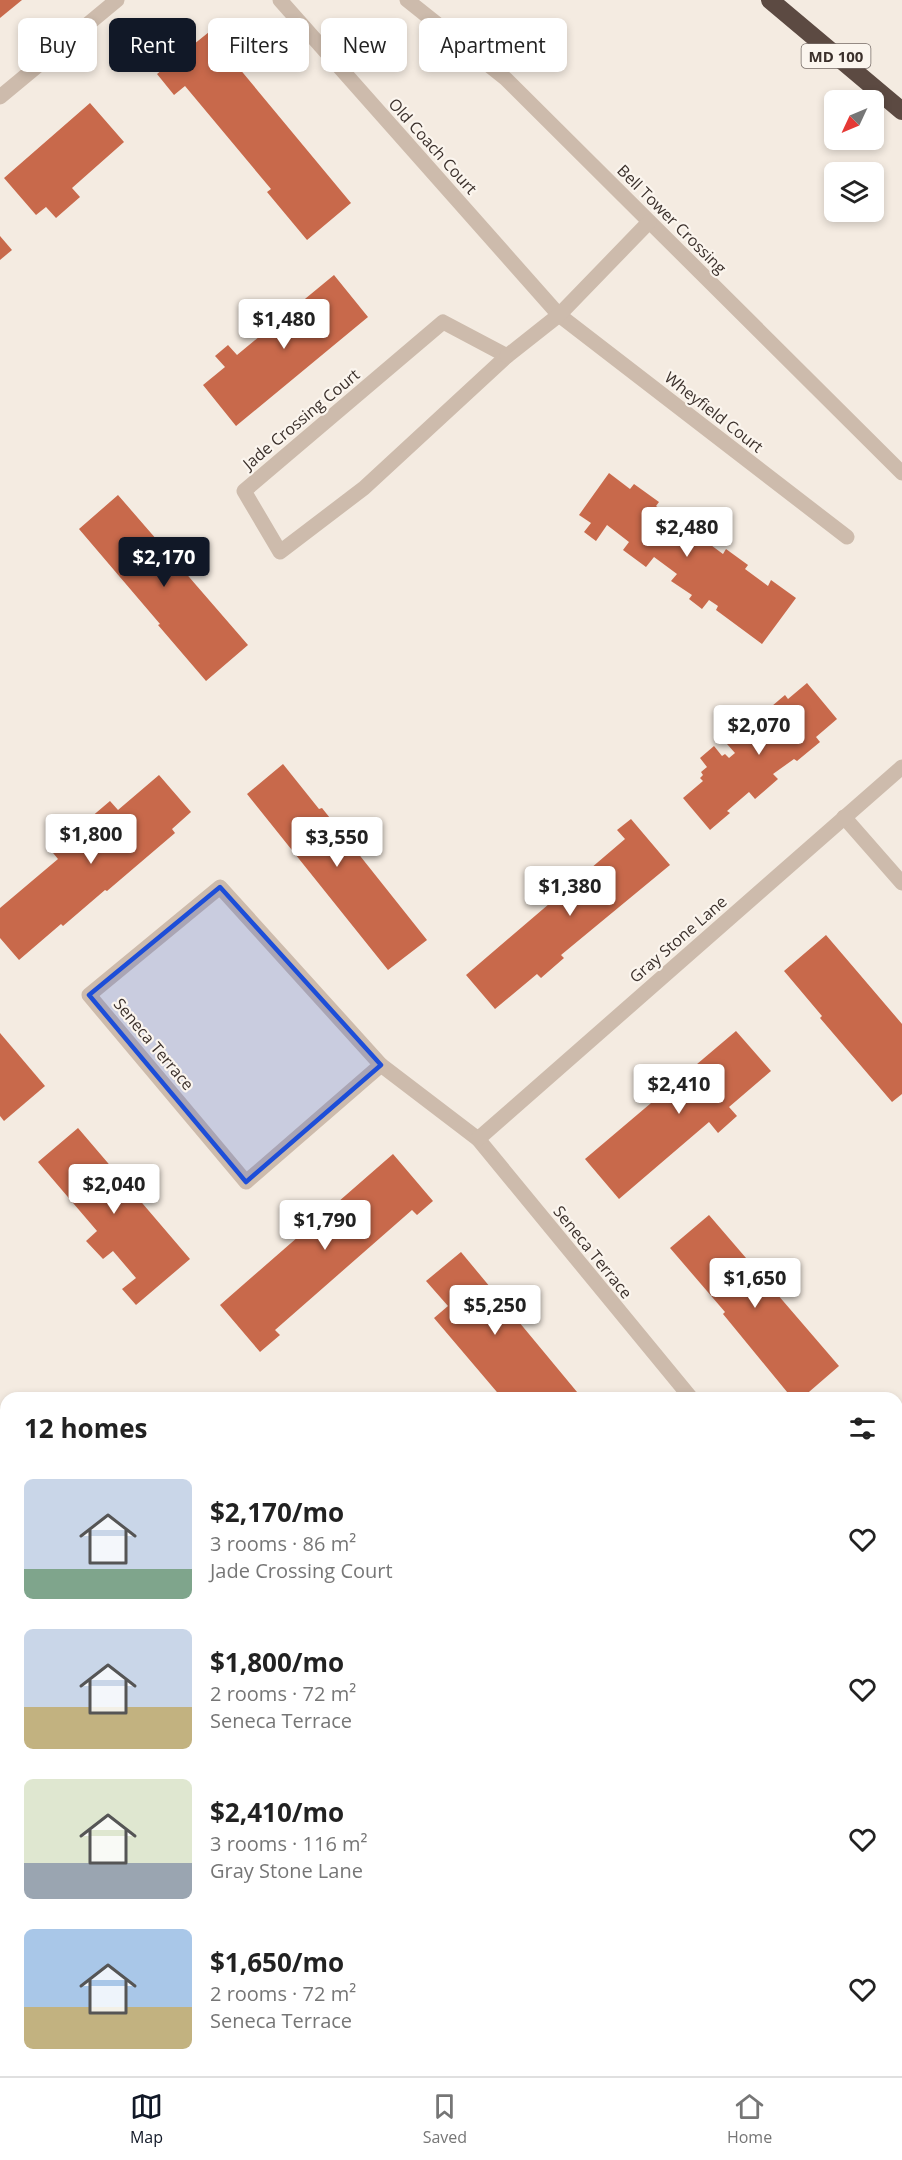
<!DOCTYPE html>
<meta charset="utf-8">
<style>
body{margin:0;font-family:"Open Sans",sans-serif;background:#f2f2f2;color:#222;height:100vh;display:flex;flex-direction:column;font-size:22px;white-space:nowrap}
*{box-sizing:border-box;margin:0}
p{font-size:20px;color:#767676}
.icon{flex:none;width:33px;height:33px;fill:none;stroke:currentColor;stroke-width:2;stroke-linecap:round;stroke-linejoin:round}
.map{position:relative;flex:1;overflow:hidden}
.side{position:absolute;left:0px;top:1392px;width:903px;height:684px;display:flex;flex-direction:column;background:#fff;border-radius:18px 18px 0 0;box-shadow:0 3px 9px #0003}
.side>*{flex:none}
.banner{position:absolute;left:18px;top:18px;width:600px;height:54px;display:flex;gap:12px}
.needle{width:39px;rotate:226deg}
.controls{position:absolute;left:824px;top:90px;display:grid;gap:12px}
.controls a{display:grid;place-items:center;width:60px;height:60px;border-radius:9px;background:#fff;box-shadow:0 3px 9px #0003;font-size:30px}
.price{position:absolute;translate:-50% -51px;padding:0 14px;border-radius:6px;background:#fff;color:#222;font-size:20px;line-height:39px;filter:drop-shadow(0 2px 3px #0008)}
.price::after{content:'';position:absolute;left:50%;top:36px;width:18px;height:14px;margin-left:-9px;background:inherit;clip-path:polygon(0 0,100% 0,50% 100%)}
.price.selected{background:#111827;color:#fff}
ul{padding:0;list-style:none}
li{display:flex;align-items:center;gap:18px;height:150px;padding:0 24px}
li span{display:grid;place-items:center;flex:none;width:168px;height:120px;border-radius:9px;color:#555}
li>.icon{margin-inline-start:auto}
span .icon{width:72px;height:72px;fill:#fffc;stroke-width:1}
li b{font-size:26px}
h2{display:flex;justify-content:space-between;align-items:center;height:72px;padding:0 24px;font-size:26px}
.chip{padding:0 21px;border-radius:9px;background:#fff;box-shadow:0 3px 9px #0003;font-size:21px;line-height:54px}
.chip.selected{background:#111827;color:#fff}
.tab-bar{display:flex;justify-content:space-around;align-items:center;height:84px;border-top:2px solid #e0e0e0;background:#fff;font-size:16px;color:#767676}
.tab-bar a{display:grid;justify-items:center;gap:3px}
.tab-bar .selected{color:#111827}
.map>svg:first-child{display:block}
.building{fill:#c8694b}
.lines{fill:none;stroke-linecap:round;stroke-linejoin:round}
.street{stroke:#cdbbac;stroke-width:15}
.highway{stroke:#5c4a42;stroke-width:18}
.marked{fill:#1d4ed8;fill-opacity:0.2;stroke:#1d4ed8;stroke-width:4.5;stroke-linejoin:round}
.labels{text-anchor:middle;dominant-baseline:central;stroke-width:4.5;stroke-linejoin:round;paint-order:stroke}
.shield{fill:#fbf5ee;stroke:#756b66;stroke-width:1.5}
.shield-label{font-size:15px;font-weight:bold;fill:#3b302b}
.street-label{font-size:16px;fill:#3b302b;stroke:#fbf5ee}
</style>
<div class="map">
<svg width="902" height="2076" viewBox="0 0 902 2076">
<rect width="100%" height="100%" fill="#f4ebe1"/>
<g class="building">
<path d="M0,0H22L0,18Z"/>
<path d="M209,32L351,203L307,240L267,192L271,189L185,86L174,95L157,74Z"/>
<path d="M90,103L124,142L72,188L80,197L56,218L46,207L36,215L4,178Z"/>
<path d="M0,236L12,250L0,260Z"/>
<path d="M334,275L368,317L236,426L203,385L225,367L215,356L228,345L237,355Z"/>
<path d="M609,473L630,489L634,484L659,502L656,506L678,522L682,517L703,533L700,537L723,554L726,549L748,565L745,569L768,586L771,580L796,598L762,644L716,610L718,606L709,600L702,609L689,599L692,595L671,581L677,574L654,557L646,567L623,550L629,542L607,525L596,541L584,532L591,523L579,515Z"/>
<path d="M118,495L248,645L206,681L158,625L160,624L79,529Z"/>
<path d="M807,683L837,719L816,737L820,742L797,761L794,759L773,774L778,779L755,799L749,792L727,811L730,813L710,830L683,798L703,781L700,778L703,775L701,772L707,767L700,758L714,746L722,756L725,754L729,758L735,753L727,744L739,734L745,740L767,722L769,724L780,715L772,706L785,695L788,699Z"/>
<path d="M283,764L319,809L322,808L427,940L388,970L247,794Z"/>
<path d="M159,775L191,812L172,829L175,833L107,891L105,890L63,926L61,924L19,960L0,938V908L58,859L49,848L65,834L77,848L99,829L90,818L110,801L118,810Z"/>
<path d="M631,819L670,865L561,955L564,958L541,978L537,974L495,1009L466,975L625,839L617,830Z"/>
<path d="M826,935L902,1024V1094L892,1102L820,1018L822,1016L784,971Z"/>
<path d="M736,1031L771,1071L729,1107L737,1116L718,1133L709,1122L619,1199L585,1159Z"/>
<path d="M0,1033L45,1086L4,1121L0,1116Z"/>
<path d="M78,1128L190,1259L136,1305L122,1289L136,1278L113,1251L103,1259L86,1241L97,1231L38,1162Z"/>
<path d="M393,1154L433,1201L417,1215L412,1210L275,1330L280,1335L260,1352L220,1305Z"/>
<path d="M709,1215L839,1366L802,1398H792L723,1314L725,1312L670,1248Z"/>
<path d="M461,1252L500,1299L582,1398H502L434,1318L448,1306L426,1281Z"/>
<path d="M6,1481V1541L0,1536V1489Z"/>
<path d="M0,2025L6,2026V2070H32V2076H0Z"/>
</g>
<g class="lines">
<g class="street">
<path d="M280,0L559,315L847,537"/>
<path d="M407,0L506,79L902,473"/>
<path d="M0,97L117,0"/>
<path d="M443,322L507,356L364,488L280,552L244,491Z"/>
<path d="M507,356L559,315L649,222"/>
<path d="M844,817L902,883"/>
<path d="M220,887L381,1065L246,1182L89,995Z"/>
<path d="M381,1065L478,1139L691,1398"/>
<path d="M478,1139L902,767"/>
<path d="M897,1477L902,1467"/>
<path d="M342,2070L344,2076"/>
<path d="M108,2076L109,2070"/>
<path d="M568,2076L575,2070"/>
</g>
<path class="highway" d="M770,0L902,111"/>
</g>
<path class="marked" d="M220,887L381,1065L246,1182L89,995Z"/>
<g class="labels">
<rect class="shield" x="801.5" y="44" width="69" height="24" rx="4.5"/>
<g class="shield-label">
<text x="836" y="56">MD 100</text>
</g>
<g class="street-label">
<text transform="translate(433 146) rotate(48)">Old Coach Court</text>
<text transform="translate(672 219) rotate(45)">Bell Tower Crossing</text>
<text transform="translate(714 412) rotate(38)">Wheyfield Court</text>
<text transform="translate(301 419) rotate(-40)">Jade Crossing Court</text>
<text transform="translate(678 939) rotate(-41)">Gray Stone Lane</text>
<text transform="translate(154 1044) rotate(50)">Seneca Terrace</text>
<text transform="translate(593 1252) rotate(51)">Seneca Terrace</text>
</g>
</g>
</svg>
<div class="controls">
<a><svg class="needle" viewBox="-14 -14 28 28"><path d="M0-13l5 13h-10z" fill="#e53935"/><path d="M0 13l5-13h-10z" fill="#767676"/></svg></a>
<a><svg class="icon" aria-label="layers" viewBox="0 0 24 24"><path d="M12 4l9 5-9 5-9-5zM3 14l9 5 9-5"/></svg></a>
</div>
<b class="price" style="left:284px;top:350px">$1,480</b>
<b class="price" style="left:687px;top:558px">$2,480</b>
<b class="price selected" style="left:164px;top:588px">$2,170</b>
<b class="price" style="left:759px;top:756px">$2,070</b>
<b class="price" style="left:91px;top:865px">$1,800</b>
<b class="price" style="left:337px;top:868px">$3,550</b>
<b class="price" style="left:570px;top:917px">$1,380</b>
<b class="price" style="left:679px;top:1115px">$2,410</b>
<b class="price" style="left:114px;top:1215px">$2,040</b>
<b class="price" style="left:325px;top:1251px">$1,790</b>
<b class="price" style="left:755px;top:1309px">$1,650</b>
<b class="price" style="left:495px;top:1336px">$5,250</b>
<div class="banner">
<a class="chip">Buy</a>
<a class="chip selected">Rent</a>
<a class="chip">Filters</a>
<a class="chip">New</a>
<a class="chip">Apartment</a>
</div>
<section class="side">
<h2>12 homes<svg class="icon" aria-label="filters" viewBox="0 0 24 24"><path d="M4 7h16M4 17h16"/><circle cx="9" cy="7" r="2"/><circle cx="15" cy="17" r="2"/></svg></h2>
<ul>
<li><span style="background:linear-gradient(#c9d6e8 75%,#7fa58c 0)"><svg class="icon" aria-label="home" viewBox="0 0 24 24"><path d="M3 11l9-7 9 7M6 9v11h12V9"/></svg></span><div><b>$2,170/mo</b><p>3 rooms · 86 m²</p><p>Jade Crossing Court</p></div><svg class="icon" aria-label="heart" viewBox="0 0 24 24"><path d="M12 20l-8-8c-3-5 5-10 8-4 3-6 11-1 8 4z"/></svg></li>
<li><span style="background:linear-gradient(#c9d6e8 65%,#c2b280 0)"><svg class="icon" aria-label="home" viewBox="0 0 24 24"><path d="M3 11l9-7 9 7M6 9v11h12V9"/></svg></span><div><b>$1,800/mo</b><p>2 rooms · 72 m²</p><p>Seneca Terrace</p></div><svg class="icon" aria-label="heart" viewBox="0 0 24 24"><path d="M12 20l-8-8c-3-5 5-10 8-4 3-6 11-1 8 4z"/></svg></li>
<li><span style="background:linear-gradient(#dfe7d0 70%,#9aa5b1 0)"><svg class="icon" aria-label="home" viewBox="0 0 24 24"><path d="M3 11l9-7 9 7M6 9v11h12V9"/></svg></span><div><b>$2,410/mo</b><p>3 rooms · 116 m²</p><p>Gray Stone Lane</p></div><svg class="icon" aria-label="heart" viewBox="0 0 24 24"><path d="M12 20l-8-8c-3-5 5-10 8-4 3-6 11-1 8 4z"/></svg></li>
<li><span style="background:linear-gradient(#a9c7e8 65%,#c2b280 0)"><svg class="icon" aria-label="home" viewBox="0 0 24 24"><path d="M3 11l9-7 9 7M6 9v11h12V9"/></svg></span><div><b>$1,650/mo</b><p>2 rooms · 72 m²</p><p>Seneca Terrace</p></div><svg class="icon" aria-label="heart" viewBox="0 0 24 24"><path d="M12 20l-8-8c-3-5 5-10 8-4 3-6 11-1 8 4z"/></svg></li>
</ul>
</section>
</div>
<nav class="tab-bar">
<a class="selected"><svg class="icon" aria-label="map" viewBox="0 0 24 24"><path d="M3 6l6-2 6 2 6-2v14l-6 2-6-2-6 2zM9 4v14M15 6v14"/></svg>Map</a>
<a><svg class="icon" aria-label="saved" viewBox="0 0 24 24"><path d="M7 4h10v16l-5-4-5 4z"/></svg>Saved</a>
<a><svg class="icon" aria-label="home" viewBox="0 0 24 24"><path d="M3 11l9-7 9 7M6 9v11h12V9"/></svg>Home</a>
</nav>
